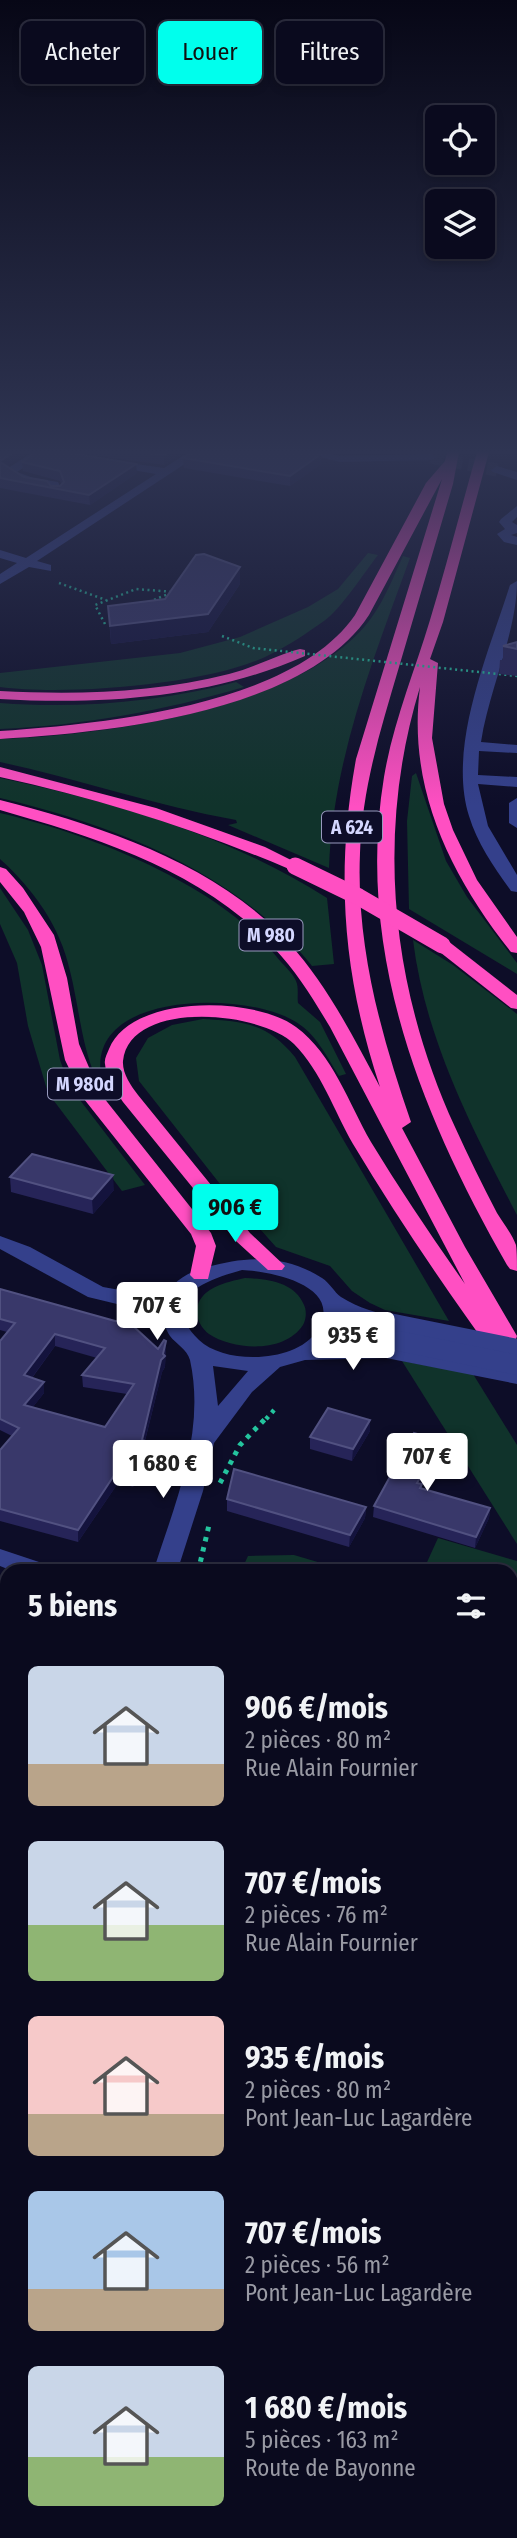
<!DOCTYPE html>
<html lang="fr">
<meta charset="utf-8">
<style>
body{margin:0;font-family:"Fira Sans Condensed",sans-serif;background:#131327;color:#f1f3f6;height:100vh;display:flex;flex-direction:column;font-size:26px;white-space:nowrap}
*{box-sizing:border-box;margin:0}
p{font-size:23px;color:#999aa4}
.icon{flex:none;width:38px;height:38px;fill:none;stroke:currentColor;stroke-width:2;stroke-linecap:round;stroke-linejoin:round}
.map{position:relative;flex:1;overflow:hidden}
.sheet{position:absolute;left:0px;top:1564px;width:518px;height:975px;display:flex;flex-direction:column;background:#0a0a1e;border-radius:21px 21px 0 0;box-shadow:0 4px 10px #0003,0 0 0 2px #2a2b3c}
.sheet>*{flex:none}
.guide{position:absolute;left:21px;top:21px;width:476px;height:63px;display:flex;gap:14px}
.fabs{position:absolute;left:425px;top:105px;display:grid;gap:14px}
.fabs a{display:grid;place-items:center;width:70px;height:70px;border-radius:10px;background:#0a0a1e;box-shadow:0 4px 10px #0003,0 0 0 2px #2a2b3c;font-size:35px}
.price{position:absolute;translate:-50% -60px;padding:0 16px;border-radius:7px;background:#fff;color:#222;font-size:23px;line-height:46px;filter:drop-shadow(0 2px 4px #0008)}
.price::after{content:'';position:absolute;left:50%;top:42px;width:21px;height:16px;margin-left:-10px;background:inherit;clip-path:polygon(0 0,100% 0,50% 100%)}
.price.active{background:#00ffed;color:#111}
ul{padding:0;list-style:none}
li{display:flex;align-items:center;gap:21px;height:175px;padding:0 28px}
li span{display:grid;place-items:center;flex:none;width:196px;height:140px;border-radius:10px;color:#555}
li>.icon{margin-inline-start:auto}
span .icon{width:84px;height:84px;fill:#fffc;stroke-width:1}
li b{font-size:30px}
h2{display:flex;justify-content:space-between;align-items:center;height:84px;padding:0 28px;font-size:30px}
.tag{padding:0 24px;border-radius:10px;background:#0a0a1e;box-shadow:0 4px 10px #0003,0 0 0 2px #2a2b3c;font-size:24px;line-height:63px}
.tag.active{background:#00ffed;color:#111}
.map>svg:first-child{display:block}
.green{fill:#10332b}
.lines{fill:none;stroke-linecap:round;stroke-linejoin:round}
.minor-tunnel{stroke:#2b2b48;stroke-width:13;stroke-dasharray:13 6;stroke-linecap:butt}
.path-far3{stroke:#24c49e;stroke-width:2.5;stroke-dasharray:2 3.5;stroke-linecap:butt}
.path-far2{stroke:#24c49e;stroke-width:4.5;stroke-dasharray:3.5 5;stroke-linecap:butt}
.path-far1{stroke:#24c49e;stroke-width:5;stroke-dasharray:4.5 6;stroke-linecap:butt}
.path{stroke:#24c49e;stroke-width:7;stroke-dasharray:5 8;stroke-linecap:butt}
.minor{fill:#34408b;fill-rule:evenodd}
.highway{fill:#ff4fc2;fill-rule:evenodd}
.path-bridge{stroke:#24c49e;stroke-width:2.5;stroke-dasharray:2 3.5;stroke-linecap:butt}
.minor-bridge{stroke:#34408b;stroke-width:20}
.highway-bridge{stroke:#ff4fc2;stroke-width:17}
.wall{fill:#262458;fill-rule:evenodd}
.shaded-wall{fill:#14133d}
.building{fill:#39386a;stroke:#515181;stroke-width:2;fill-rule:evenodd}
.labels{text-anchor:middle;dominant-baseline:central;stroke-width:5;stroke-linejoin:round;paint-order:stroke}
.shield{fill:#0d0d28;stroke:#989abe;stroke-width:2}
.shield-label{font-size:19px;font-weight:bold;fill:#d4d7ff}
</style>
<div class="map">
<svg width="517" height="2538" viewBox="0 0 517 2538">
<rect width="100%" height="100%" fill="#0d0d28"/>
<g class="green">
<path d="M368,553L378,555C364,573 341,609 324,621C307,633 288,646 269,655C211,685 64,696 0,687V673L180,653L240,637L308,607L338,589Z"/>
<path d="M403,556L410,558C373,660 333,759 329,868L228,825L237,823L236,820C157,806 79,779 0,762V739C105,735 293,710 365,626C382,606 392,580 403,556Z"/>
<path d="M236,682L244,687C162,711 86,725 0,729V703C78,709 161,702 236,682Z"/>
<path d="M416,773L446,861L467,897L517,963V974L409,909L407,821L412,776Z"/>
<path d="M0,778C114,802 228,835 327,898L334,964L312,966C237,872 114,825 0,798Z"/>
<path d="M0,813C90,834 216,883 276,956C282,964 293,973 296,981C299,987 297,997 298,1003L320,1022L346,1074L339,1076C327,1057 316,1034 296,1022C247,991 88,990 101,1075L95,1076C81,1042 79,1007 70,971C60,926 34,890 0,859Z"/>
<path d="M0,888L28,930L42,965L60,1060L70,1087L145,1185L122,1191L48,1093L28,1026L17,963L0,924Z"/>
<path d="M413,940L453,965L517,1014V1215C472,1129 425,1038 413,940Z"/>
<path d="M203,1019C244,1021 268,1024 295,1057L449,1321L385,1310L370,1303L352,1291L330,1266L276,1247L220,1184L139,1081L136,1058L148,1038L172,1025Z"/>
<path d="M245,1278C267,1279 295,1282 304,1305C307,1311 306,1320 303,1325C284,1354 233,1350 209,1334C202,1329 197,1320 197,1312C197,1288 227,1282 245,1278Z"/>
<path d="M402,1361L473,1374L517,1445V1544Z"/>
<path d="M438,1538L517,1561V1724L511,1722V1572L423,1571Z"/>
<path d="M293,1555H294L348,1571H241L248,1556Z"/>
</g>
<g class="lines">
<path class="minor-tunnel" d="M431,457L497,470"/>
<g class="path-far3">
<path d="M59,583L106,600"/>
<path d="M149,602L173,592"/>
<path d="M105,624L95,605L136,589L174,592"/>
</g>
<path class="path-far2" d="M266,1419L275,1409"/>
<g class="path-far1">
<path d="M220,1483L240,1445L267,1417"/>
<path d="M198,1572L209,1525"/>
</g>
<path class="path" d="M0,2314L7,2288"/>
<g class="minor">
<path d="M33,452H47L17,472L33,478L58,482L62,490L60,493H52L49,488L26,484L2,472Z"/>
<path d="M52,452L164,468L189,452H203L37,561L51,565V571L29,567L0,584V574L17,563L0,558V550L26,558L156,474L56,457L52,456Z"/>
<path d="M300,452H322L340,456L431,454L437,457L431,460L340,462Z"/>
<path d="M497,466L517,472V480L493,472L491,470Z"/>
<path d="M517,506V517L512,522L517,525V533L511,535L517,537V545L504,542L497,534L505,529L499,522L501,519Z"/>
<path d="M517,581C517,633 489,689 481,742L517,745V753L479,751L478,775L517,777V787L478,784L488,826L517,875V892L511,891C494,867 477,843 469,816C447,746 489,652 510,585Z"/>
<path d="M517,798V828L509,823V803Z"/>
<path d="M0,1236L30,1247L103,1287L165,1298C171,1281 191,1271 207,1267C247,1256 285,1254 322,1278C330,1283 334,1292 341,1297C358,1308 378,1313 397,1318L400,1323L397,1328C380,1332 358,1322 343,1314L341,1324L404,1335L407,1340L404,1345L398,1346L517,1370V1384L386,1358L305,1360L280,1367L252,1392L214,1443L203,1491L177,1572H153C175,1503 206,1433 190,1360C187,1349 176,1344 170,1336C165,1329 162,1318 161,1310L117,1304L88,1297L0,1249ZM242,1270C271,1271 346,1286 317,1331C296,1363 225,1365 199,1340C156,1298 206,1280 242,1270ZM335,1337L380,1344L328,1345ZM213,1366L248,1371L218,1406Z"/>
<path d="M0,1549L51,1566L54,1572H15L0,1566Z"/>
<path d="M7,2106V2155L0,2158V2109Z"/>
<path d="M0,2396L7,2399V2435L0,2432Z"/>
<path d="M180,2532H222L225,2538H183Z"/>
</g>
<g class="highway">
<path d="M447,452H459L453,484C435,545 417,606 399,667C381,728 362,788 360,853C356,946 381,1035 411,1122L402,1128L465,1247L517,1336L515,1342L508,1344L517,1356L514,1361H498C447,1291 398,1219 353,1144C334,1111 321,1071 294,1044C261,1011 130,999 123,1061C122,1073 131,1086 138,1095L250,1233L285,1266L282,1270H268L236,1241L123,1102C116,1091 106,1078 105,1064C104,1059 107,1054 109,1049C131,994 255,996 296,1027C333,1054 349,1104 371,1142C400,1190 432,1237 465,1284L330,1027C313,999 297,972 274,948C203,871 98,838 0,810V800C101,826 216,863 289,943C327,985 353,1036 380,1087C343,975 335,875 356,759L442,479L369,615C305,713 107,733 0,739V731C101,724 293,706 355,615L426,483L445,461Z"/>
<path d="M477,452H489L443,622L430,659L438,663L432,738L444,804L453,830L477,880L517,937V953L511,952C450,875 407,788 420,687C375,834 391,988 455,1127C468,1156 482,1184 497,1213C503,1223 512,1234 516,1245C517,1252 517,1263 517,1271L510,1269L507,1265C422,1116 355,953 384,777C393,723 414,673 430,620C447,564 461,508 477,452Z"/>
<path d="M300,649L305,650V656C209,698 103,705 0,699V691C76,695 155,693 229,674C254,668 276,655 300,649Z"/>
<path d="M0,767L156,808L265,847L303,866L295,871L289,869C195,829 100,799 0,777Z"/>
<path d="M0,867L6,869L23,888L54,935L67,978L79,1044L100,1093L211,1233L216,1246L208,1279H194L190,1275L196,1246L191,1234L84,1099L65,1060L41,947L24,912L0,882Z"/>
<path d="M442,940L448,941L517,995V1009L511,1008L436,949L433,945Z"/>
</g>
<path class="path-bridge" d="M222,636L253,648L517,676"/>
<g class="minor-bridge">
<path d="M389,1323L517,1349"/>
<path d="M399,1341L517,1365"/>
</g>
<path class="highway-bridge" d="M295,866L359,897L442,945"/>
</g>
<g class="wall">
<path d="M0,452L7,466L24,477L51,486H60L61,484L60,481L23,471L22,462L137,473L90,505L0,488Z"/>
<path d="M70,452H184L164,465Z"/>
<path d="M183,458L321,464L290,486L184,468Z"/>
<path d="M240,584L208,632L111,644L108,606L165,599Z"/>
<path d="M517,642V676L499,674L500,660H503V646Z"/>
<path d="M10,1177L114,1190L93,1214L11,1192Z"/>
<path d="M0,1289L158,1349L166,1341L165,1367L162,1372L145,1441L155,1444L156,1456L133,1487L120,1483L116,1486L78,1542L0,1521V1450L12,1436L0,1430V1341L7,1332L0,1330ZM55,1346L97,1358L82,1375L83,1387L127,1394L105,1427L32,1408L44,1393V1382L32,1378Z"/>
<path d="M370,1420V1431L352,1461L310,1449V1437Z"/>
<path d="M442,1441L441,1451L422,1484V1489L490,1508L489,1518L475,1548L373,1517L374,1506Z"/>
<path d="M227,1499L366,1507L365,1518L349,1547L227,1511Z"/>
<path d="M0,1613L7,1616V1668L0,1666Z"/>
<path d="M0,2448L7,2451V2529L0,2525Z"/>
<path d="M14,2532H153L163,2538H27Z"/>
</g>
<g class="shaded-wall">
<path d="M14,452H29L0,471V461Z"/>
<path d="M169,452H184L164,465V455Z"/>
<path d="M321,454V464L290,486V476Z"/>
<path d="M136,464L137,473L90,505L89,495Z"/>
<path d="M240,567V584L208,632L111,644L110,626Z"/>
<path d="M113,1175L114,1190L93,1214L92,1199Z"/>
<path d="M55,1334V1346L25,1387L24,1375Z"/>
<path d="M166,1341L165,1367L162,1372L142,1452V1440Z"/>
<path d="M44,1382V1393L25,1417L24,1405Z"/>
<path d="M370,1420V1431L352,1461L353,1449Z"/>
<path d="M442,1441L441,1451L416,1493L417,1483Z"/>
<path d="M155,1444L156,1456L133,1487L132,1475Z"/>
<path d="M120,1471V1483L116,1486L78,1542V1530L115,1474Z"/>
<path d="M366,1507L365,1518L349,1547L350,1535Z"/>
<path d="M490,1508L489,1518L475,1548L476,1537Z"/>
<path d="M7,1887V1902L0,1910V1896Z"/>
<path d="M517,1967V1980L511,1993V1980Z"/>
<path d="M389,2532H393L390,2538H387Z"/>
</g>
<g class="building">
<path d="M0,452H14L0,461Z"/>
<path d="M37,452H65L136,464L89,495L0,478V462L24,477L47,481L51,486H60L64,482L60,471L22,462Z"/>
<path d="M140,452H169L164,455Z"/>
<path d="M193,452H305L321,454L290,476L183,458Z"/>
<path d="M204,554L240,567L208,614L110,626L108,606L165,599L196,555Z"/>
<path d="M517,642V649L503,646Z"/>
<path d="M32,1154L113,1175L92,1199L10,1177Z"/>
<path d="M0,1289L133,1326L158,1349L164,1340L166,1341L163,1354L165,1356L161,1360L142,1440L155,1444L132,1475L120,1471L115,1474L78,1530L0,1509V1450L19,1428L0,1419V1341L15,1323L0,1319ZM55,1334L105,1348L82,1375L134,1384L105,1427L24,1405L44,1382L24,1375Z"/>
<path d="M328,1408L370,1420L353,1449L310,1437Z"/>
<path d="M414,1433L442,1441L417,1483L422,1484L420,1488L490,1508L476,1537L374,1506Z"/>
<path d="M234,1469L366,1507L350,1535L227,1499Z"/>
<path d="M0,1613L7,1616V1657L0,1655Z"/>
<path d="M0,1826L7,1828V1887L0,1896Z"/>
<path d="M511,1933L517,1935V1967L511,1980Z"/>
<path d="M0,2448L7,2451V2518L0,2515Z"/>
<path d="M37,2532H153L163,2538H49Z"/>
<path d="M340,2532H389L387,2538H338Z"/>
</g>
<linearGradient id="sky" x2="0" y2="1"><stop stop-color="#070716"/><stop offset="0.56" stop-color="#2f3553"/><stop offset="1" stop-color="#2f3553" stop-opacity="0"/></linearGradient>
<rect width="517" height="807" fill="url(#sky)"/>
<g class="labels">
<g class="shield">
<rect x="322" y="811.5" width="60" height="31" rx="5"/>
<rect x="239.5" y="919.5" width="63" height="31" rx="5"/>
<rect x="48" y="1068.5" width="74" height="31" rx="5"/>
</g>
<g class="shield-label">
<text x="352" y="827">A 624</text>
<text x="271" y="935">M 980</text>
<text x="85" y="1084">M 980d</text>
</g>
</g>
</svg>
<div class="fabs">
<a><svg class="icon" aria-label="locate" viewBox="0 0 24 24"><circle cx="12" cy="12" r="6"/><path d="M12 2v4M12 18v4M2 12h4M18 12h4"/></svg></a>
<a><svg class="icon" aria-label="layers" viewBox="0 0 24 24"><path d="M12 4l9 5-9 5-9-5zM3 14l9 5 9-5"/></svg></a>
</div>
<b class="price active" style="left:235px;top:1244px">906 €</b>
<b class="price" style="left:157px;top:1342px">707 €</b>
<b class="price" style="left:353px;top:1372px">935 €</b>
<b class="price" style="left:427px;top:1493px">707 €</b>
<b class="price" style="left:163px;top:1500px">1 680 €</b>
<div class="guide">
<a class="tag">Acheter</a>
<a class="tag active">Louer</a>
<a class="tag">Filtres</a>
</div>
<section class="sheet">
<h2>5 biens<svg class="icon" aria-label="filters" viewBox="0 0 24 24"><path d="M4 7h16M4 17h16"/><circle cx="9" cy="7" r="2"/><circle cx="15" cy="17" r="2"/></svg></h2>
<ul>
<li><span style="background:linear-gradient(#c9d6e8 70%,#b9a48a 0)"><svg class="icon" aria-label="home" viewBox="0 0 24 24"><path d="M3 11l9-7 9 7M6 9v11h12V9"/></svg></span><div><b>906 €/mois</b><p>2 pièces · 80 m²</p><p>Rue Alain Fournier</p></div></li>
<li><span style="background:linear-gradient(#c9d6e8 60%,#8fb573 0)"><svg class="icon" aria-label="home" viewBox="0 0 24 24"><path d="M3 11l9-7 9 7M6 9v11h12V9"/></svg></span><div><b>707 €/mois</b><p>2 pièces · 76 m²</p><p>Rue Alain Fournier</p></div></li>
<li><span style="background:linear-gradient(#f6c9c9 70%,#b9a48a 0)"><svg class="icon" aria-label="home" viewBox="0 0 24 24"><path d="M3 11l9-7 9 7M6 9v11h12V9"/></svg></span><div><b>935 €/mois</b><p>2 pièces · 80 m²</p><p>Pont Jean-Luc Lagardère</p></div></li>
<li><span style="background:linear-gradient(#a9c7e8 70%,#b9a48a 0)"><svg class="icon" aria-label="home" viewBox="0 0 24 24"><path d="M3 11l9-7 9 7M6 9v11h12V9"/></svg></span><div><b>707 €/mois</b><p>2 pièces · 56 m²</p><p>Pont Jean-Luc Lagardère</p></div></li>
<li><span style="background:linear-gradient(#c9d6e8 65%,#8fb573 0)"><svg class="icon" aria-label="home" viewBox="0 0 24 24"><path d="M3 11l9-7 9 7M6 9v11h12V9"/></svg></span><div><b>1 680 €/mois</b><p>5 pièces · 163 m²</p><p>Route de Bayonne</p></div></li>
</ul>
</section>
</div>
